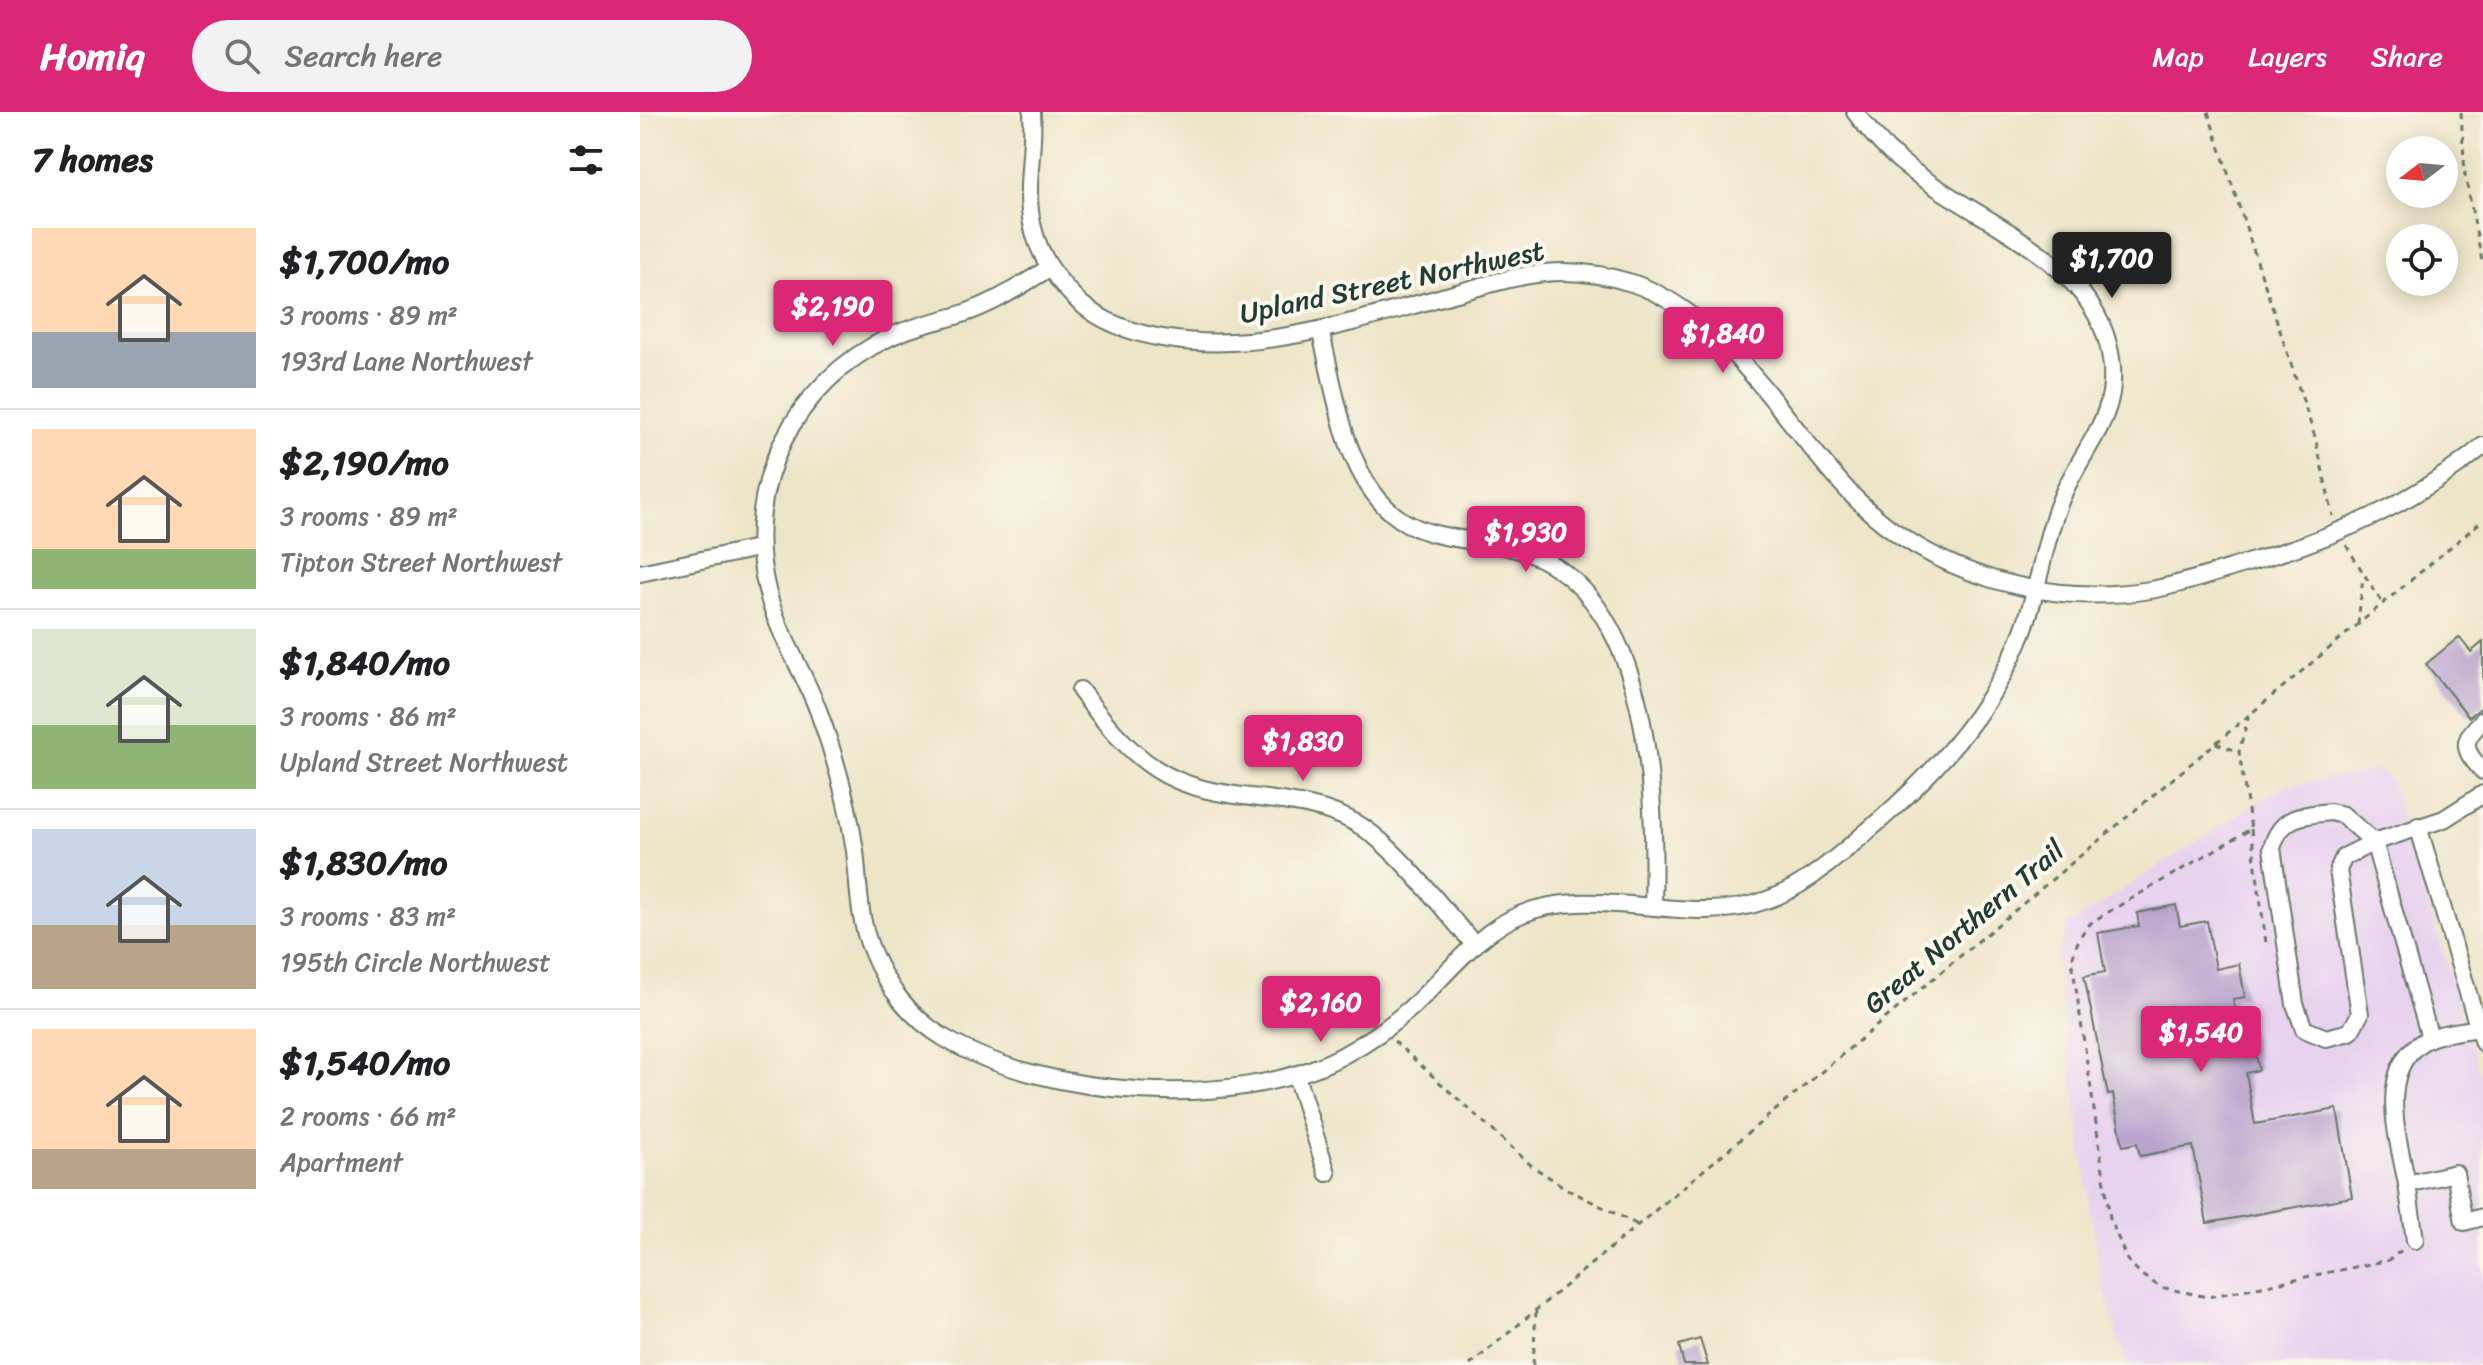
<!DOCTYPE html>
<meta charset="utf-8">
<style>
body{margin:0;font-family:Sriracha,sans-serif;background:#f2f2f2;color:#202124;height:100vh;display:flex;flex-direction:column;font-size:30px;white-space:nowrap}
*{box-sizing:border-box;margin:0}
p{font-size:26px;color:#757577}
.icon{flex:none;width:44px;height:44px;fill:none;stroke:currentColor;stroke-width:2;stroke-linecap:round;stroke-linejoin:round}
.map{position:relative;flex:1;overflow:hidden}
.side{display:flex;flex-direction:column;background:#fff;width:640px}
.side>*{flex:none}
.needle{width:52px;rotate:254deg}
.tools{position:absolute;left:1746px;top:24px;display:grid;gap:16px}
.tools a{display:grid;place-items:center;width:72px;height:72px;border-radius:50%;background:#fff;box-shadow:0 4px 20px #0003;font-size:40px}
.price{position:absolute;translate:-50% -68px;padding:0 18px;border-radius:8px;background:#db2777;color:#fff;font-size:26px;line-height:52px;filter:drop-shadow(0 2px 4px #0008)}
.price::after{content:'';position:absolute;left:50%;top:48px;width:24px;height:18px;margin-left:-12px;background:inherit;clip-path:polygon(0 0,100% 0,50% 100%)}
.price.current{background:#222;color:#fff}
ul{padding:0;list-style:none}
li{display:flex;align-items:center;gap:24px;height:200px;padding:0 32px}
li+li{border-top:2px solid #e0e0e0}
li span{display:grid;place-items:center;flex:none;width:224px;height:160px;border-radius:0px;color:#555}
li>.icon{margin-inline-start:auto}
span .icon{width:96px;height:96px;fill:#fffc;stroke-width:1}
li b{font-size:34px}
h2{display:flex;justify-content:space-between;align-items:center;height:96px;padding:0 32px;font-size:34px}
header{display:flex;align-items:center;gap:48px;box-sizing:border-box;height:112px;padding:0 40px;background:#db2777;color:#fff}
header strong{font-size:38px}
nav{display:flex;gap:44px;margin-inline-start:auto;font-size:28px}
.search{width:560px;height:72px;background:#f2f2f2;display:flex;align-items:center;gap:20px;box-sizing:border-box;padding:0 28px;border-radius:44px;color:#757577;font-size:30px}
main{display:flex;flex:1;min-height:0}
.map>svg:first-child{display:block}
.built{fill:#e7d2ef}
.building{fill:#b9a4ce}
.lines{fill:none;stroke-linecap:round;stroke-linejoin:round}
.minor-casing{stroke:#677867;stroke-width:20}
.path{stroke:#677867;stroke-width:3;stroke-dasharray:6 6;stroke-linecap:butt}
.minor{stroke:#fff;stroke-width:16}
.labels{text-anchor:middle;dominant-baseline:central;stroke-width:8;stroke-linejoin:round;paint-order:stroke}
.street-label{font-size:28px;fill:#1f3d34;stroke:#fbf7ec}
</style>
<header>
<strong>Homiq</strong>
<div class="search"><svg class="icon" aria-label="search" viewBox="0 0 24 24"><circle cx="10" cy="10" r="6"/><path d="M15 15l6 6"/></svg>Search here</div>
<nav><a>Map</a><a>Layers</a><a>Share</a></nav>
</header>
<main>
<section class="side">
<h2>7 homes<svg class="icon" aria-label="filters" viewBox="0 0 24 24"><path d="M4 7h16M4 17h16"/><circle cx="9" cy="7" r="2"/><circle cx="15" cy="17" r="2"/></svg></h2>
<ul>
<li><span style="background:linear-gradient(#ffd9b3 65%,#9aa5b1 0)"><svg class="icon" aria-label="home" viewBox="0 0 24 24"><path d="M3 11l9-7 9 7M6 9v11h12V9"/></svg></span><div><b>$1,700/mo</b><p>3 rooms · 89 m²</p><p>193rd Lane Northwest</p></div></li>
<li><span style="background:linear-gradient(#ffd9b3 75%,#8fb573 0)"><svg class="icon" aria-label="home" viewBox="0 0 24 24"><path d="M3 11l9-7 9 7M6 9v11h12V9"/></svg></span><div><b>$2,190/mo</b><p>3 rooms · 89 m²</p><p>Tipton Street Northwest</p></div></li>
<li><span style="background:linear-gradient(#dfe7d0 60%,#8fb573 0)"><svg class="icon" aria-label="home" viewBox="0 0 24 24"><path d="M3 11l9-7 9 7M6 9v11h12V9"/></svg></span><div><b>$1,840/mo</b><p>3 rooms · 86 m²</p><p>Upland Street Northwest</p></div></li>
<li><span style="background:linear-gradient(#c9d6e8 60%,#b9a48a 0)"><svg class="icon" aria-label="home" viewBox="0 0 24 24"><path d="M3 11l9-7 9 7M6 9v11h12V9"/></svg></span><div><b>$1,830/mo</b><p>3 rooms · 83 m²</p><p>195th Circle Northwest</p></div></li>
<li><span style="background:linear-gradient(#ffd9b3 75%,#b9a48a 0)"><svg class="icon" aria-label="home" viewBox="0 0 24 24"><path d="M3 11l9-7 9 7M6 9v11h12V9"/></svg></span><div><b>$1,540/mo</b><p>2 rooms · 66 m²</p><p>Apartment</p></div></li>
</ul>
</section>
<div class="map">
<svg width="1843" height="1253" viewBox="0 0 1843 1253">
<rect width="100%" height="100%" fill="#fbf7ec"/>
<filter id="ink" filterUnits="userSpaceOnUse"><feTurbulence type="fractalNoise" baseFrequency=".0125" numOctaves="2"/><feDisplacementMap in="SourceGraphic" scale="16" xChannelSelector="R" yChannelSelector="G"/><feConvolveMatrix kernelMatrix="1 2 1 2 8 2 1 2 1" color-interpolation-filters="sRGB"/></filter>
<filter id="wash" filterUnits="userSpaceOnUse"><feTurbulence type="fractalNoise" baseFrequency=".006" numOctaves="4" result="noise"/><feDisplacementMap in="SourceGraphic" scale="32" xChannelSelector="R" yChannelSelector="G"/><feGaussianBlur stdDeviation="1.8" result="paint"/><feColorMatrix in="noise" values="0 0 0 0 0 0 0 0 0 0 0 0 0 0 0 0 0 1.4 0 .05"/><feComposite in="paint" operator="in"/></filter>
<g filter="url(#wash)">
<rect width="100%" height="100%" fill="#ede5c7"/>
<path class="built" d="M1738,658L1750,667L1843,970V1253H1486L1460,1166L1416,849L1427,814L1641,675Z"/>
<g id="blocks">
<g class="building">
<path d="M1819,525L1831,540L1843,530V594L1829,605L1786,552Z"/>
<path d="M1536,793L1540,814L1567,809L1576,857L1599,852L1605,885L1593,887L1599,919L1611,916L1619,958L1606,961L1615,1012L1697,997L1712,1085L1567,1111L1553,1034L1500,1044L1497,1031L1483,1034L1473,982L1468,983L1444,864L1465,860L1458,821L1499,814L1497,801Z"/>
<path d="M1060,1227L1068,1253H1044L1039,1233Z"/>
</g>
</g>
</g>
<g filter="url(#ink)">
<use href="#blocks" fill-opacity="0" stroke="#677867" stroke-width="2"/>
<g class="lines">
<g class="minor-casing">
<g id="minor">
<path d="M392,0C395,39 383,76 393,116C400,146 417,169 439,190C464,212 496,222 528,227C627,242 723,206 817,181C846,173 874,164 904,161C934,158 963,162 992,171C1088,203 1146,316 1214,385C1290,462 1405,495 1510,478C1545,472 1580,459 1614,449C1698,424 1774,391 1843,334"/>
<path d="M409,156C380,174 352,193 319,203C296,210 272,214 250,225C154,270 101,375 127,478C137,520 163,558 178,598C195,644 208,691 215,739C219,773 218,807 232,839C246,875 272,907 306,927C406,986 596,999 700,945C726,931 750,915 772,895C806,864 837,820 882,802C959,771 1049,817 1127,788C1164,775 1193,748 1223,723C1290,666 1351,603 1383,519C1400,474 1404,424 1424,380C1449,326 1485,297 1468,232C1446,144 1330,106 1265,53C1245,38 1230,20 1215,0"/>
<path d="M680,218C696,278 702,358 752,401C789,433 847,424 891,442C1013,491 1016,685 1013,795"/>
<path d="M0,461L118,436"/>
<path d="M440,578C462,607 485,637 516,657C575,696 654,676 716,711C756,734 802,797 835,833"/>
<path d="M1843,608C1822,629 1821,636 1843,659"/>
<path d="M1690,700L1703,703L1734,730L1704,745L1698,758L1720,902L1710,920L1686,926L1664,917L1655,892L1632,736C1640,705 1660,703 1690,700Z"/>
<path d="M1778,714L1843,931"/>
<path d="M1839,916C1823,919 1804,920 1790,926C1734,951 1758,1025 1767,1072L1815,1061L1824,1110L1843,1105"/>
<path d="M1790,926L1734,730L1804,707L1843,682"/>
<path d="M656,964L687,1061"/>
<path d="M1767,1072L1775,1128"/>
</g>
</g>
<g class="path">
<path d="M1568,0L1675,325L1693,404"/>
<path d="M1821,0L1825,63L1843,154"/>
<path d="M1706,433L1742,491"/>
<path d="M1718,512L1723,465"/>
<path d="M1609,603L1599,640L1611,717L1453,809C1440,821 1436,832 1432,849L1470,1106L1487,1148L1503,1164L1520,1175L1568,1185L1749,1148L1762,1138"/>
<path d="M1576,631L1599,640"/>
<path d="M1611,717L1626,831L1631,830"/>
<path d="M754,929L892,1054L927,1077L998,1113"/>
<path d="M830,1253L1843,408"/>
<path d="M893,1253L896,1198"/>
</g>
<use href="#minor" class="minor"/>
</g>
</g>
<g class="labels">
<g class="street-label">
<text transform="translate(752 170) rotate(-12)">Upland Street Northwest</text>
<text transform="translate(1324 815) rotate(-40)">Great Northern Trail</text>
</g>
</g>
</svg>
<div class="tools">
<a><svg class="needle" viewBox="-14 -14 28 28"><path d="M0-13l5 13h-10z" fill="#e53935"/><path d="M0 13l5-13h-10z" fill="#757577"/></svg></a>
<a><svg class="icon" aria-label="locate" viewBox="0 0 24 24"><circle cx="12" cy="12" r="6"/><path d="M12 2v4M12 18v4M2 12h4M18 12h4"/></svg></a>
</div>
<b class="price current" style="left:1472px;top:188px">$1,700</b>
<b class="price" style="left:193px;top:236px">$2,190</b>
<b class="price" style="left:1083px;top:263px">$1,840</b>
<b class="price" style="left:886px;top:462px">$1,930</b>
<b class="price" style="left:663px;top:671px">$1,830</b>
<b class="price" style="left:681px;top:932px">$2,160</b>
<b class="price" style="left:1561px;top:962px">$1,540</b>
</div>
</main>
